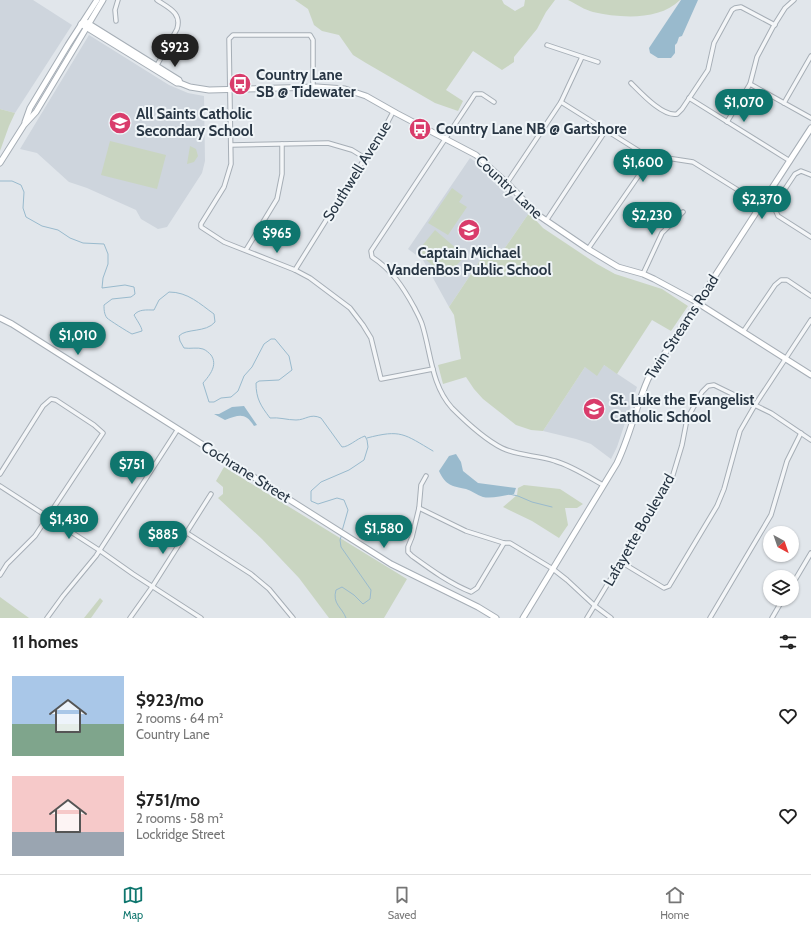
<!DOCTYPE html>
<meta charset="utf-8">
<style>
body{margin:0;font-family:Cabin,sans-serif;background:#f2f2f2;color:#222;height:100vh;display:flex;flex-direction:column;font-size:15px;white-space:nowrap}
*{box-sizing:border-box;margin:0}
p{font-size:13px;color:#767676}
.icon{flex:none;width:22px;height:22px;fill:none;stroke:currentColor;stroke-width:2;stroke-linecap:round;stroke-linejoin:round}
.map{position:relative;height:618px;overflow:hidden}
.sheet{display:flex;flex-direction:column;background:#fff;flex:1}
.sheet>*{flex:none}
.needle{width:26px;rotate:140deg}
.controls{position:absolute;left:763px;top:526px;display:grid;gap:8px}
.controls a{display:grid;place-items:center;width:36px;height:36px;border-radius:50%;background:#fff;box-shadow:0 1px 3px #0004;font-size:20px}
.price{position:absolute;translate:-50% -34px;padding:0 9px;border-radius:14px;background:#0f766e;color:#fff;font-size:13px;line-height:26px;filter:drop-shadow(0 1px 2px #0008)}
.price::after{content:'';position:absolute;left:50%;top:24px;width:12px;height:9px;margin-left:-6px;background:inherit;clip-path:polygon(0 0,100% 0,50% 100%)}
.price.on{background:#222;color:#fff}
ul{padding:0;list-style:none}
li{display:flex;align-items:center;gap:12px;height:100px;padding:0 12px}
li span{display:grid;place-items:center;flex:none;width:112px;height:80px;border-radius:0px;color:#555}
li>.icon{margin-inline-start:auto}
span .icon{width:48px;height:48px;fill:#fffc;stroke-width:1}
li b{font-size:17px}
h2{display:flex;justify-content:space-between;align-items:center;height:48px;padding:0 12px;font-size:17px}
.tabs{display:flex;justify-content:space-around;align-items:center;height:56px;border-top:1px solid #e0e0e0;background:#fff;font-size:11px;color:#767676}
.tabs a{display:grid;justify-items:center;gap:2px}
.tabs .on{color:#0f766e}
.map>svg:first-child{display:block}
.built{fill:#ced5dd}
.green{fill:#c9d5c1}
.water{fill:#99bacd}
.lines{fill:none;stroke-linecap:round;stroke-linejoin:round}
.stream{stroke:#99bacd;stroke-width:1}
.street-casing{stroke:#a6aeb6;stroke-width:5.5}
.secondary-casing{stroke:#a6aeb6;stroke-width:7}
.street{stroke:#f4f6f8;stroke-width:3.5}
.secondary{stroke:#fff;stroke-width:5}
.labels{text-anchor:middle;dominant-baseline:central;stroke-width:4;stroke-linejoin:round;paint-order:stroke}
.poi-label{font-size:15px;font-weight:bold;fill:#283644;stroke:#f0f5f8;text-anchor:start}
.street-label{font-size:15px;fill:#283644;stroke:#f0f5f8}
</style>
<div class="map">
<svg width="811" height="618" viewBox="0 0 811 618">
<rect width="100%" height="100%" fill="#e1e6eb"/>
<g class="built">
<path d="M0,0H33L72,25L15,113L0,109Z"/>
<path d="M89,35L169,85L188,93L204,96L205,161L202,173L167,227L158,229L141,219L136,210L87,188L69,182L37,153L20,149Z"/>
<path d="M470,158L480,165L529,213L500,255L489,247L449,307L423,260L408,249Z"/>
<path d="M604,365L637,387L617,447L611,459L591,444L576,439L543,431L585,367Z"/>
</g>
<g class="green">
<path d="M295,0H502L504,4L515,11L524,6L525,0H555L546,12L537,29L514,57V62L502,70L473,51L446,90L463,101L458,111L435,103L366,63L353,55L339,35L322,31L314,25L308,9Z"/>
<path d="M568,0H680C659,21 620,18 593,12C585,10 576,4 568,0Z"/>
<path d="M0,109L15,113L9,126L0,151Z"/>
<path d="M110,141L166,155L157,189L101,175Z"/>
<path d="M190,146L196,149L198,156L194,162L187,164Z"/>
<path d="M452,188L463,196L459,202L467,207L448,235L428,223Z"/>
<path d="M529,213L543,228L597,264L615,274L662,289L688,306L671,331L652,320L617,374L604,365L597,376L585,367L543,431L531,430L516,425L483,399L474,389L466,377L443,384L438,365L461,359L454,315L449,307L489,247L500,255Z"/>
<path d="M435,230L465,256L446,277L417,252Z"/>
<path d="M224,467L407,579L384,618H329L299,578L262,539L218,498L223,494V487L216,481Z"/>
<path d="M524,485L560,489L583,504L577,508H565L568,525L559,538L532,521L503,507L517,495L518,488Z"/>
<path d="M0,597L29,618H0Z"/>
<path d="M100,598L103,601L91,618H84Z"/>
</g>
<g class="water">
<path d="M681,0H698L682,36L679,37L677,43L675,45V53L671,58H658L650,53L649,48Z"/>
<path d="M244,406L257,425L254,426C245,412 239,415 225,420L214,414H219L232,407Z"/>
<path d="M456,454L461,462L463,471L478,483L516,488L514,494C505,495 492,499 483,497C477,495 472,491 466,489C452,486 446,486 439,471L449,456Z"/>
</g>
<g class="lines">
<g class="stream">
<path d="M0,181H12L21,185L24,192L23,208L26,217L42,226L58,230L70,238L83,243L104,244L108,254V264L103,278L102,288L125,285L134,287L135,294L131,297L112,299L104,305C104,309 104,314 107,318C109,320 128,332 132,334L142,331C142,327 136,319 134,315C139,309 146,310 154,310L159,300L169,292C188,292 200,304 214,314L215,322C206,333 186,328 179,336L180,341L184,348C190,349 198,347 203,349C206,350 209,353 211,355C218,365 210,375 203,383L209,402H214L221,398L231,397L238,391L244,376L252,367L264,344L271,339H275L289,356L292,370L279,380L259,381L256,383C256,399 261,406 270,418C279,417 287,420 296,420C306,420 310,413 321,418L342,447C349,447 356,439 365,436L367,440L368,447L364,460L349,470L321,482L311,491V501L318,504L337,498L344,500L348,510L342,531"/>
<path d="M367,438C401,429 404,434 433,451"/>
<path d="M509,494L518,496L532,502L552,507"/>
<path d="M342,534L340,540L341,547L371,590L370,599L363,604L354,595L342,587L336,590C332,604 342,607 346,618"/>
</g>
<g class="street-casing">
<g id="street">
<path d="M116,21L115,10L118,0"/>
<path d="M547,45L598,62"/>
<path d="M156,67L177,29C182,13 169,8 157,0"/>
<path d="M631,83C641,93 663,117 677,114L682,109L708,70L714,43L732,10L735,8L741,7L775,25"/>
<path d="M750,84L811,118"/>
<path d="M313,88V40L310,35H233L229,39L231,164L224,187L201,224V227L224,242L295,270L310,278L350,308L363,325L371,338L381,379L433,369"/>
<path d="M689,98L790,161"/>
<path d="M494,102L482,94H475L371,251L372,257C392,270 403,287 414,307C417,313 420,318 422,324C431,352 431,385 452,408C466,422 484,439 502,448C518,456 537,455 555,461C572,466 587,476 603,485"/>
<path d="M561,102L582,57"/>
<path d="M784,103L811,56"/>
<path d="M727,122L750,84L757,57L773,27L785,8L794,0"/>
<path d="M231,145L328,143L352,150L365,158"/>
<path d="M667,158L693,162L762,205"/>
<path d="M811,175L801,171L795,174L775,204L774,207L778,216L811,237"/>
<path d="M507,183L561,102L647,156L646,165L588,249"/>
<path d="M546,221L606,130"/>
<path d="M246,250L277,199L282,174V144"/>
<path d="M295,270L365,158L382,133L393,112"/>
<path d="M643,274L662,233L683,212"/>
<path d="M743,332L775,285L781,280H787L811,296"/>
<path d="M0,474L43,406L51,399L56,400L94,425L103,433L35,536L7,564L0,575"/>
<path d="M426,476L421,485L419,508L412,537L408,547V552L412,556C430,569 449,583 471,592L477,588L504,543"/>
<path d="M0,486L99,550L133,574L201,618"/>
<path d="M419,508L466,531L504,543H510L553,569L567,580L595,606L611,618"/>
<path d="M187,533L251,574L269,589L293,618"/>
<path d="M621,562L664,588L669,586L717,506L724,489L740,431L755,405L811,320"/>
<path d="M792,585L811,553"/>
<path d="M47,618L63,596L96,556L178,429"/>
<path d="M130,618L152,587L211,494"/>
<path d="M587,618L672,478L682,445L687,419L702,392L708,386L714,385L771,413L811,440"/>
<path d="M710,618L771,515L787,461L801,433"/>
<path d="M772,618L783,599"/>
</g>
</g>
<g class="secondary-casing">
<g id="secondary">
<path d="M86,22L179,80L180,83"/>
<path d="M81,24L177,83H180L190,87L209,90L317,87L345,89L366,96L396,113L476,155L507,183L538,215L588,249L618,267L643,274L654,279L693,300L811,375"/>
<path d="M25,122L30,108L68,45L97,0"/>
<path d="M0,163L24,125L36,112L103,0"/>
<path d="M0,318L12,324L391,564L478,607L496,618"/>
<path d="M523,618L617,463C630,436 636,406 648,379L811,128"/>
</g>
</g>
<use href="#street" class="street"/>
<use href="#secondary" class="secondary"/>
</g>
<defs>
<g id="bus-disc" transform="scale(1.15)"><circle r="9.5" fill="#d93c6b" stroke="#f0f5f8"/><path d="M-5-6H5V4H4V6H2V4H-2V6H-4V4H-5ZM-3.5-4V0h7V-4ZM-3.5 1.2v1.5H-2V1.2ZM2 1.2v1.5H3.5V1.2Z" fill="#fff"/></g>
<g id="school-disc" transform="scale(1.15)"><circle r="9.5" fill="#d93c6b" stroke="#f0f5f8"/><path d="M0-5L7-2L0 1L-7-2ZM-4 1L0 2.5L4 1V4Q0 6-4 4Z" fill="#fff"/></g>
</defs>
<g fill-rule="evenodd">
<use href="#bus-disc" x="240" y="84"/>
<use href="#school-disc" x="120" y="123"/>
<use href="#bus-disc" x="420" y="129"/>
<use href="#school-disc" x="469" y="230"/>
<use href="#school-disc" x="594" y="409"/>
</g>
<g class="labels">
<g class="poi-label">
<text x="256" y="75">Country Lane<tspan x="256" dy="17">SB @ Tidewater</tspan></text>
<text x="136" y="114">All Saints Catholic<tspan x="136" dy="17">Secondary School</tspan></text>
<text x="436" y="129">Country Lane NB @ Gartshore</text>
<text x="469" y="253" text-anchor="middle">Captain Michael<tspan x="469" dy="17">VandenBos Public School</tspan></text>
<text x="610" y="400">St. Luke the Evangelist<tspan x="610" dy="17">Catholic School</tspan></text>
</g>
<g class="street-label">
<text transform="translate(357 171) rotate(-58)">Southwell Avenue</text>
<text transform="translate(509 187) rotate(43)">Country Lane</text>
<text transform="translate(682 327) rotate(-57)">Twin Streams Road</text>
<text transform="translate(246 472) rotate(32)">Cochrane Street</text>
<text transform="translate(639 530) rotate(-60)">Lafayette Boulevard</text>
</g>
</g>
</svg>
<div class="controls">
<a><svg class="needle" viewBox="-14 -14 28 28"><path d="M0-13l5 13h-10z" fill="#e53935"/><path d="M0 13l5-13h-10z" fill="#767676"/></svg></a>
<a><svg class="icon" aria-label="layers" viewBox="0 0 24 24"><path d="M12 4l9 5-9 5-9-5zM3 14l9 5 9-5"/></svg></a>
</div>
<b class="price on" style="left:175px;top:68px">$923</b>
<b class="price" style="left:744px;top:123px">$1,070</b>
<b class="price" style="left:643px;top:183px">$1,600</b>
<b class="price" style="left:762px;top:220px">$2,370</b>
<b class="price" style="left:652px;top:236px">$2,230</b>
<b class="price" style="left:277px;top:254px">$965</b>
<b class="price" style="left:78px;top:356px">$1,010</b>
<b class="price" style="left:132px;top:485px">$751</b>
<b class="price" style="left:69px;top:540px">$1,430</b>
<b class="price" style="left:384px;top:549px">$1,580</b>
<b class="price" style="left:163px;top:555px">$885</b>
</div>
<section class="sheet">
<h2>11 homes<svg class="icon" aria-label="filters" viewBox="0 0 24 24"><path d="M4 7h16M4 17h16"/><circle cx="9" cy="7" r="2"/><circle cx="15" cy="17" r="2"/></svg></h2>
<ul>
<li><span style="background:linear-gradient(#a9c7e8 60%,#7fa58c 0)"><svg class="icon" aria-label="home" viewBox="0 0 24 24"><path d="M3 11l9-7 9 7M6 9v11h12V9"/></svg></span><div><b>$923/mo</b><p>2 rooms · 64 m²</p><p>Country Lane</p></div><svg class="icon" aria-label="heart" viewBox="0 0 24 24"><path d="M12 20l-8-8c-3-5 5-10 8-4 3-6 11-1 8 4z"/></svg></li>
<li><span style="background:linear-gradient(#f6c9c9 70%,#9aa5b1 0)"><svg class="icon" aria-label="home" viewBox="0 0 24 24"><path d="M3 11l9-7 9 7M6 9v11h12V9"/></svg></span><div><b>$751/mo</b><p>2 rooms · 58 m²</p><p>Lockridge Street</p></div><svg class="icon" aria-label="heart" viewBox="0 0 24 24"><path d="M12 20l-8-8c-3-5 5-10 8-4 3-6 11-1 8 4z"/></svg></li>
</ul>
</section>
<nav class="tabs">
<a class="on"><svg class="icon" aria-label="map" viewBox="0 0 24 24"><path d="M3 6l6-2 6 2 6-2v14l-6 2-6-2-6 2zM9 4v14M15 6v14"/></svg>Map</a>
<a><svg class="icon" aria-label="saved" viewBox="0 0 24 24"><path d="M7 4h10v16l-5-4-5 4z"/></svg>Saved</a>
<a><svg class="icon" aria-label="home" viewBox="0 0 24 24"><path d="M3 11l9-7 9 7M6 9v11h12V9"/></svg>Home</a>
</nav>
